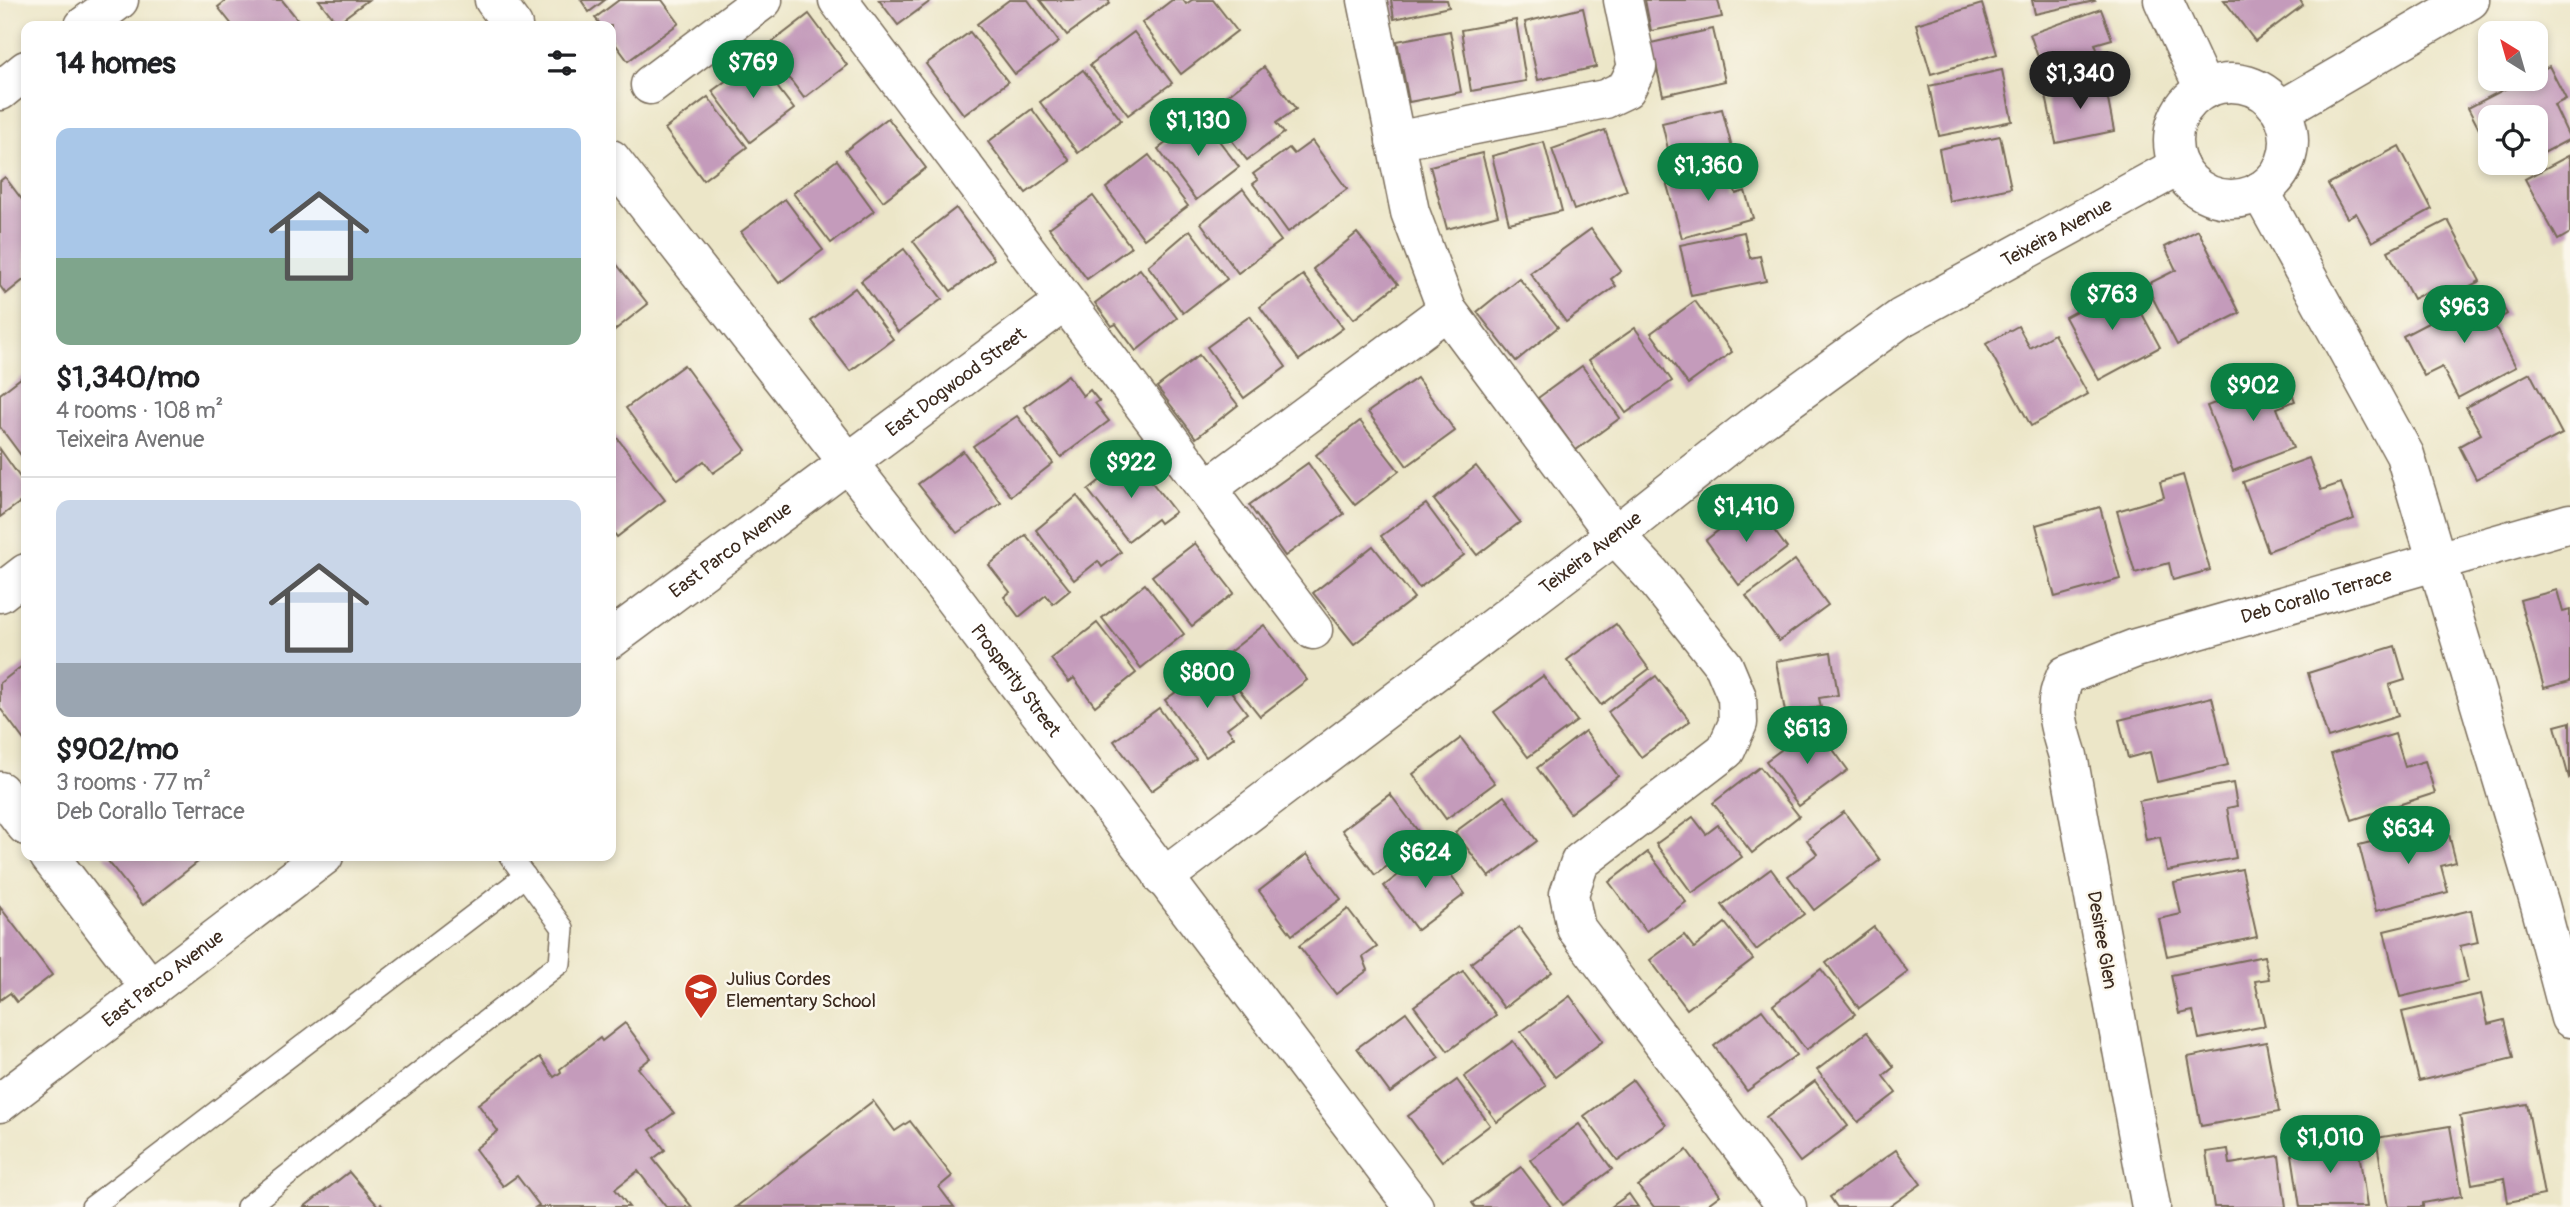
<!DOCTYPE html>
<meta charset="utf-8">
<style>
body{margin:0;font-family:Pangolin,sans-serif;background:#f6f6f6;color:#202124;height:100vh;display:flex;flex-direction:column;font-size:26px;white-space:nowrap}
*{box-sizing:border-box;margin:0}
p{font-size:23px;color:#757577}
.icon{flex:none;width:38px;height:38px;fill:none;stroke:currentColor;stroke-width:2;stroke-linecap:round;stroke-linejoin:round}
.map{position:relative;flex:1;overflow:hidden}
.details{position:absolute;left:21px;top:21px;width:595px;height:840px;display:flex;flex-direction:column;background:#fff;border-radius:14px;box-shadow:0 4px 10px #0003}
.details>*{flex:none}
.needle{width:46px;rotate:323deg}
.buttons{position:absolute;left:2478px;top:21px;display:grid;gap:14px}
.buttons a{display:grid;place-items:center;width:70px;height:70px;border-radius:14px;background:#fff;box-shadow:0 4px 10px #0003;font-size:35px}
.price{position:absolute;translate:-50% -60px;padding:0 16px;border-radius:24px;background:#0b8043;color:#fff;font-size:23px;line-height:46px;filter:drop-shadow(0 2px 4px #0008)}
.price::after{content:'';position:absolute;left:50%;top:42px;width:21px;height:16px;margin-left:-10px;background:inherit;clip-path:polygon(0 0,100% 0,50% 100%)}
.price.active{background:#222;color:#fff}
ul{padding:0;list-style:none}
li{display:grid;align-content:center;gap:14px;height:371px;padding:0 35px}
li+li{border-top:2px solid #e0e0e0}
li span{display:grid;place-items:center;height:217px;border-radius:14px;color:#555}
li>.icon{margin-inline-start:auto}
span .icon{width:126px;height:126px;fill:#fffc;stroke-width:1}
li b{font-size:30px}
h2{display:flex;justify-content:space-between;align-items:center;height:84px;padding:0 35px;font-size:30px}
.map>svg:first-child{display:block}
.building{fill:#c49bbb}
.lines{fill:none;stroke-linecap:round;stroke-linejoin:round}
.lane-casing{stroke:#796c5a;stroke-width:24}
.street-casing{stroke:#796c5a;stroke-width:41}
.lane{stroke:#fff;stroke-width:21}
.street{stroke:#fff;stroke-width:38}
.labels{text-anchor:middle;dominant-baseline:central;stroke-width:5;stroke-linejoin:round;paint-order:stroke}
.street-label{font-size:19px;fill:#3b2a1e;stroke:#fbf7ec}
.poi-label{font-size:19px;fill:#3b2a1e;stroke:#fbf7ec;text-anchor:start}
</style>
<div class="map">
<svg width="2570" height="1207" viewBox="0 0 2570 1207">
<rect width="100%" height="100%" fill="#fbf7ec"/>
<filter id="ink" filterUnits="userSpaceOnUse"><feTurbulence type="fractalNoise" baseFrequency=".0143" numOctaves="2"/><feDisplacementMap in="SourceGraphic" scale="14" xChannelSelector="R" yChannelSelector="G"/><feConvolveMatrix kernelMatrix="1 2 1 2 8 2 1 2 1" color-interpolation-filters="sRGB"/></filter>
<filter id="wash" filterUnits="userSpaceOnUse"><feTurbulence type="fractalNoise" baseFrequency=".00686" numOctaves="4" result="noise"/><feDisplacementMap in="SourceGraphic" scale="28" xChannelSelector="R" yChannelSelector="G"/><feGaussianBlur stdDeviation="1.57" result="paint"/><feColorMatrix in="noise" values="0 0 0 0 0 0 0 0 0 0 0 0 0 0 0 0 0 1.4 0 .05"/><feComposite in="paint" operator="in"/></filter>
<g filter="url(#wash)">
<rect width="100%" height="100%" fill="#ece6c8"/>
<g id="blocks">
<g class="building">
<path d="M227,0H282L303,26H233L218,7Z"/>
<path d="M319,0H368L337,23Z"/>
<path d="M581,0H605L589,12Z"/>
<path d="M619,0H662L679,23L628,61L611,38V26H602L595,18Z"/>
<path d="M879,0H932L898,25Z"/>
<path d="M1009,0H1028L1059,42L1015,74L977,24Z"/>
<path d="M1040,0H1108L1110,3L1067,35Z"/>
<path d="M1172,0H1183L1186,4L1192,0H1213L1237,31L1181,74L1142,23Z"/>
<path d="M1391,0H1447L1449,7L1394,19Z"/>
<path d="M1645,0H1718L1722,17L1651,31Z"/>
<path d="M2032,0H2094L2095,1L2035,14Z"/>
<path d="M2224,0H2300L2303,5L2255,41Z"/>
<path d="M1982,4L1997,54L1931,74L1916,24Z"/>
<path d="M1583,8L1596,67L1538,80L1525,22Z"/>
<path d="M2101,9L2112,39L2095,44L2102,63L2047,83L2030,34Z"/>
<path d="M809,14L847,65L804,98L766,47Z"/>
<path d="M1516,20L1526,81L1471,91L1461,30Z"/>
<path d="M1713,29L1725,81L1663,95L1651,43Z"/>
<path d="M1450,31L1461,92L1409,102L1397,41Z"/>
<path d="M970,32L1008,82L964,115L926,64Z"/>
<path d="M1134,32L1172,83L1128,115L1090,65Z"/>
<path d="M756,59L794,109L750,142L712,91Z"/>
<path d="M2549,66L2566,99L2554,105L2570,139L2536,157V117H2490V123L2479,129L2468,108L2524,79H2536V73Z"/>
<path d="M1264,67L1296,109L1276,123L1284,133L1247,160L1208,110Z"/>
<path d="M1083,70L1121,120L1078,153L1040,102Z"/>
<path d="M2002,70L2012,121L1939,136L1929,86Z"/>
<path d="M2104,79L2114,131L2056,143L2045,91Z"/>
<path d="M708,97L747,147L703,180L665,129Z"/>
<path d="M1032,109L1070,161L1026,193L988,142Z"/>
<path d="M1722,109L1735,160L1674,175L1662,123Z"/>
<path d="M1201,117L1239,167L1196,200L1158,149Z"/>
<path d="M888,118L926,168L883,201L845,151Z"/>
<path d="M1605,130L1627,191L1574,210L1552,149Z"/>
<path d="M2000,136L2011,188L1949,201L1939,149Z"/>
<path d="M1312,141L1347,189L1288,232L1253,184L1258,180L1253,174L1289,148L1294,154Z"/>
<path d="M1544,142L1562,211L1509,223L1492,156Z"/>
<path d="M2399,146L2432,209L2372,242L2356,213L2347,218L2328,184Z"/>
<path d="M1482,153L1498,215L1447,229L1430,166Z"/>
<path d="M1149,155L1188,206L1144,239L1106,188Z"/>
<path d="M2570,155V233L2558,240L2525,179Z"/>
<path d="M837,160L874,211L831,243L793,193Z"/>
<path d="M1729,168L1736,194L1745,191L1753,218L1682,238L1667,185Z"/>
<path d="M5,177L26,205V278L6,294L0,286V181Z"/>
<path d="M1243,189L1281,241L1238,273L1201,223Z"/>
<path d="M1093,196L1131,247L1087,279L1049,228Z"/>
<path d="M785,199L823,250L779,283L741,232Z"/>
<path d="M956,208L994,259L951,291L913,241Z"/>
<path d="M2448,220L2480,281L2437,303L2430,290L2413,299L2388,251Z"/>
<path d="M1591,229L1621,271L1611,279L1616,286L1566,322L1530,273Z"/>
<path d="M1190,230L1227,279L1183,313L1148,266Z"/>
<path d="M2198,230L2240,313L2177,345L2146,285L2176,270L2165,247Z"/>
<path d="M1744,232L1750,258L1760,256L1766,281L1691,296L1680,245Z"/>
<path d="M1357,233L1398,284L1354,319L1313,269Z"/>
<path d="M904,249L942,299L898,332L861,281Z"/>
<path d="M611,257L648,304L611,333Z"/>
<path d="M1140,269L1177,318L1136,351L1116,324L1112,326L1095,303Z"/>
<path d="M1303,275L1343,328L1299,360L1260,307Z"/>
<path d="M1519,278L1558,327L1516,361L1477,312Z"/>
<path d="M2126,284L2160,347L2099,380L2065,317Z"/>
<path d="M855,288L893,339L850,371L811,321Z"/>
<path d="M2493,289L2507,314L2493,322L2516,367L2458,398L2442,367L2424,376L2403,336Z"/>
<path d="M1695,301L1732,352L1688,384L1651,333Z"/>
<path d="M1250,316L1286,367L1244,398L1207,347Z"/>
<path d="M2018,326L2030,348L2054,334L2088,394L2031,426L1986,344Z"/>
<path d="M1635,328L1672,381L1626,413L1589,360Z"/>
<path d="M1199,355L1238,405L1196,438L1157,387Z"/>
<path d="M684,365L746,450L713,473L704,461L678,480L626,408Z"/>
<path d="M1582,366L1620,418L1576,450L1538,398Z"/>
<path d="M2530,373L2562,434L2476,479L2459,446L2481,434L2466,407Z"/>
<path d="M26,374V462L0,427V394Z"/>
<path d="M1068,375L1083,396L1090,390L1099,401L1095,403L1109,421L1061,457L1024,407Z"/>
<path d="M2285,376L2295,401L2277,408L2293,448L2233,471L2207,406Z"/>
<path d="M1417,378L1455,431L1407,466L1368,412Z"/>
<path d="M1017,416L1053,463L1011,496L973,446Z"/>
<path d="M1360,421L1399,471L1355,505L1316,455Z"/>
<path d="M611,430L665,500L617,537L611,529Z"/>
<path d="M0,449L26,486V498L0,517Z"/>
<path d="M963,451L1001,503L957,533L918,484Z"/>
<path d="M1133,458L1175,512L1160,523L1157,519L1128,541L1088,490L1117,467L1119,469Z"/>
<path d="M2309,458L2321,490L2341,483L2354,519L2268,551L2243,482Z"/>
<path d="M1308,463L1344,514L1285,556L1249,505Z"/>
<path d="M1476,466L1520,522L1477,555L1434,500Z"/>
<path d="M2183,475L2210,570L2173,580L2169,563L2135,573L2117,511L2164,497L2160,482Z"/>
<path d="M1077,496L1121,552L1102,567L1098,561L1074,580L1036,530Z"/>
<path d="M1754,503L1787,548L1739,585L1706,540Z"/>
<path d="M1426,504L1464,555L1419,588L1381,536Z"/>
<path d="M2100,507L2120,579L2055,597L2036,525Z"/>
<path d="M1026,535L1070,590L1053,604L1046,595L1019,617L1004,597L1010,592L989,565Z"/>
<path d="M1195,543L1234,593L1192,626L1152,576Z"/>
<path d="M1373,546L1414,598L1354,644L1313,593Z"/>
<path d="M1795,560L1828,605L1779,641L1746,596Z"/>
<path d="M1145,584L1184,634L1141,668L1102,618Z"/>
<path d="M2557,590L2563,612L2570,610V681L2544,688L2520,600Z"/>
<path d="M1097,623L1136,673L1095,706L1074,678L1069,682L1051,659Z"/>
<path d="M1616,624L1649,669L1601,705L1567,660Z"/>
<path d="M1264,625L1307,680L1260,716L1217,662Z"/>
<path d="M2395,646L2405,680L2389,685L2398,716L2328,738L2308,673Z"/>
<path d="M1831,652L1838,695L1819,698L1821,707L1785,712L1776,661Z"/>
<path d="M26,663V743L0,708V683Z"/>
<path d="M1212,666L1247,713L1227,728L1234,737L1206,757L1165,700Z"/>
<path d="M1543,676L1577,721L1528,757L1494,712Z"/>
<path d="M1656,676L1690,721L1641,757L1608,712Z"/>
<path d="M2212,697L2228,765L2157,782L2150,752L2128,758L2119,720Z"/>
<path d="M1159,708L1196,759L1151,791L1114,741Z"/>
<path d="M2570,722V777L2569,778L2555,726Z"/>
<path d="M1815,725L1848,770L1799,806L1766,761Z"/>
<path d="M1585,731L1618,776L1570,813L1537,768Z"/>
<path d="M2395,734L2405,767L2425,761L2435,793L2352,820L2331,754Z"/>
<path d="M1461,738L1495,783L1446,819L1413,774Z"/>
<path d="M1760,767L1799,816L1752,853L1713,803Z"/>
<path d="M2233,783L2237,806L2227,808L2236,858L2167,871L2160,837L2146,840L2139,801Z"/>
<path d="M1390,794L1424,839L1375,875L1342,830Z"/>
<path d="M1504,796L1537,841L1489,877L1455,832Z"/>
<path d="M1844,812L1880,860L1814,910L1788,876L1817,854L1807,840Z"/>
<path d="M1693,817L1706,834L1718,825L1742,857L1692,893L1656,844Z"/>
<path d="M2446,823L2456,862L2441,866L2448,892L2376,911L2359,845Z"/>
<path d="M1432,849L1465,894L1417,930L1384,886Z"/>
<path d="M1648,852L1686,902L1646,931L1609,882Z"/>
<path d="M1307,854L1341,899L1292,935L1259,891Z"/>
<path d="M104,856H201L203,858L143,905Z"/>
<path d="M1771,869L1804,914L1756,950L1722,905Z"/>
<path d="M2242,869L2257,937L2167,956L2159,919L2181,914L2174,883Z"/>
<path d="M0,907L52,975L17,1002L10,993L0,1000Z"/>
<path d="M1348,909L1377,947L1363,957L1368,970L1336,994L1299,946Z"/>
<path d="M2471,910L2478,942L2460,946L2468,981L2400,997L2384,931Z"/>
<path d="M1725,923L1753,959L1687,1009L1650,960L1684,935L1694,948Z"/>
<path d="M1519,927L1552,972L1504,1008L1471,963Z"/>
<path d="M1874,927L1908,972L1859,1008L1826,963Z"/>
<path d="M2264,956L2269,979L2255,981L2265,1026L2199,1039L2193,1011L2179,1014L2171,975Z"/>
<path d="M1821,969L1855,1014L1806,1050L1773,1005Z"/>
<path d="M1463,971L1496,1015L1448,1051L1414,1006Z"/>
<path d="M2481,994L2488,1024L2504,1020L2513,1058L2419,1081L2402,1012Z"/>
<path d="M1570,996L1603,1041L1555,1077L1521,1032Z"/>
<path d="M1762,1010L1796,1055L1747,1091L1714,1046Z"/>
<path d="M1406,1012L1439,1057L1390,1093L1357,1048Z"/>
<path d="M625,1023L651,1058L638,1068L674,1113L650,1130L665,1150L653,1159L692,1207H666L638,1171L615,1189L629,1207H536L539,1205L517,1176L503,1186L475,1149L498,1131L478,1104L540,1057L554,1077L561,1072L560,1069L600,1038L602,1041Z"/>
<path d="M1867,1032L1894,1067L1883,1076L1896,1093L1858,1122L1817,1070Z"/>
<path d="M1513,1041L1546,1086L1497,1122L1464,1077Z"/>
<path d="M2266,1042L2279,1112L2201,1126L2188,1057Z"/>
<path d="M1457,1080L1490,1125L1442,1161L1408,1116Z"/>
<path d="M1633,1080L1666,1125L1618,1161L1584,1116Z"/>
<path d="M1815,1081L1848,1126L1800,1162L1766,1117Z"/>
<path d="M873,1101L895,1131L910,1121L952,1176L939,1187L954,1207H736Z"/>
<path d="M2527,1104L2544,1195L2508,1202L2504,1178L2472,1184L2460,1116Z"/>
<path d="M1579,1124L1612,1169L1563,1205L1530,1160Z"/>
<path d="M2450,1126L2462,1196L2423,1203V1207H2388L2376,1138Z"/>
<path d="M2357,1138L2367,1207H2300L2291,1148Z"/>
<path d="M2228,1149L2230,1164L2279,1156L2286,1207H2214L2206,1152Z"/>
<path d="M1687,1150L1720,1195L1704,1207H1654L1638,1186Z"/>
<path d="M1896,1150L1921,1184L1889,1207H1837L1830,1197Z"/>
<path d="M1521,1167L1551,1207H1475L1472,1203Z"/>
<path d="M349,1172L378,1206L381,1204L383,1207H304Z"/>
<path d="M1629,1194L1638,1207H1611Z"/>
</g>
</g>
</g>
<g filter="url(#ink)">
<use href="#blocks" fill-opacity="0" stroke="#796c5a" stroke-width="2"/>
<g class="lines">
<g class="lane-casing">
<g id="lane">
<path d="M92,1207L525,876"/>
<path d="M247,1207L560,963L563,928L510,856"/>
</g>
</g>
<g class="street-casing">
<g id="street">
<path d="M494,0L513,26"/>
<path d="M838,0L1313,630"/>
<path d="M1367,0L1410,212L1447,310L1615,535L1652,575L1724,666L1737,697L1738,723L1726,750L1580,862L1569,894L1576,928L1787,1207"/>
<path d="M2163,0L2204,89"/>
<path d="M84,26L119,0"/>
<circle cx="2231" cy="141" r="58"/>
<path d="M650,85L763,0"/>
<path d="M0,91L26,70"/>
<path d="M2281,110L2470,0"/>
<path d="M1395,141L1605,99L1626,89L1637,67L1623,0"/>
<path id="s1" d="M611,159L925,561L1414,1207"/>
<path d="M2260,191L2405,455L2540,905L2570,1018"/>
<path d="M1207,489L1447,310"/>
<path d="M0,593L26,573"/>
<path id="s2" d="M611,639L1064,302"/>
<path d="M0,791L26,826"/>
<path d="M49,856L151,989"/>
<path id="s3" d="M1163,878L1615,535L1754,425L1901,318L2179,166"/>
<path id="s4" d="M0,1103L324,856"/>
<path id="s5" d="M2151,1207L2068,756C2058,724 2051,707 2066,675L2136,648L2570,523"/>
</g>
</g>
<use href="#lane" class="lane"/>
<use href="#street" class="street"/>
</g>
</g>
<defs>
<g id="school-pin" transform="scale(1.75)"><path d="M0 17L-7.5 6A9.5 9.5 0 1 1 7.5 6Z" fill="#c8321e" stroke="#fbf7ec"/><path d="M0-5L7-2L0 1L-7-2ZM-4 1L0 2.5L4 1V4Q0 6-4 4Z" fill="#fff"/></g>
</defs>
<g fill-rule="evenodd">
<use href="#school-pin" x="701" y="990"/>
</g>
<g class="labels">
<g class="street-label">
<text stroke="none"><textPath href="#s3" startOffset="1104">Teixeira Avenue</textPath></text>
<text stroke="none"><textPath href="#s2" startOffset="430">East Dogwood Street</textPath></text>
<text stroke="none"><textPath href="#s2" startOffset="149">East Parco Avenue</textPath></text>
<text stroke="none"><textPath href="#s3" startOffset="537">Teixeira Avenue</textPath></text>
<text stroke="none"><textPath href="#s5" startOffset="805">Deb Corallo Terrace</textPath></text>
<text stroke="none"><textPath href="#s1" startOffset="660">Prosperity Street</textPath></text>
<text transform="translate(2102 940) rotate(80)">Desiree Glen</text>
<text stroke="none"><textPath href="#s4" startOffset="205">East Parco Avenue</textPath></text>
</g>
<g class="poi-label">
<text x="726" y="979">Julius Cordes<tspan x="726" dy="22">Elementary School</tspan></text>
</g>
</g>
</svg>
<div class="buttons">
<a><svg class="needle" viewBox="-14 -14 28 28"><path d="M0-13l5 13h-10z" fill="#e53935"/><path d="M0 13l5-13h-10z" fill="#757577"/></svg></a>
<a><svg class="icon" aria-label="locate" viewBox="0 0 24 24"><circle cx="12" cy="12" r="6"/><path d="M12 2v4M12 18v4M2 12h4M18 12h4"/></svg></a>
</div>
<b class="price" style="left:753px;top:100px">$769</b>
<b class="price active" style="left:2080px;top:111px">$1,340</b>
<b class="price" style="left:1198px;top:158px">$1,130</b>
<b class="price" style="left:1708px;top:203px">$1,360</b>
<b class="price" style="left:2112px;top:332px">$763</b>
<b class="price" style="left:2464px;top:345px">$963</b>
<b class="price" style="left:2253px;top:423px">$902</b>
<b class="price" style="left:1131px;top:500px">$922</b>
<b class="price" style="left:1746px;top:544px">$1,410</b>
<b class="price" style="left:1207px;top:710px">$800</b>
<b class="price" style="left:1807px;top:766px">$613</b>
<b class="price" style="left:2408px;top:866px">$634</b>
<b class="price" style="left:1425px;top:890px">$624</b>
<b class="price" style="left:2330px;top:1175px">$1,010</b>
<section class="details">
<h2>14 homes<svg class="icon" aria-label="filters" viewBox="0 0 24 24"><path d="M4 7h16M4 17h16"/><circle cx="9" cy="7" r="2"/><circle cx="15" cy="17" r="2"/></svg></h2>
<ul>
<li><span style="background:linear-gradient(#a9c7e8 60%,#7fa58c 0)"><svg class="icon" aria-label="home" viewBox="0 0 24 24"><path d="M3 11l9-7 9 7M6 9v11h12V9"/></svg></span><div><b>$1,340/mo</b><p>4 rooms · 108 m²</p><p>Teixeira Avenue</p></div></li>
<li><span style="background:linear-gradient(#c9d6e8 75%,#9aa5b1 0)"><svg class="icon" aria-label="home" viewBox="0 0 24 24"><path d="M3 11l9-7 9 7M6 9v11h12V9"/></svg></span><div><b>$902/mo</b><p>3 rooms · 77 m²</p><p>Deb Corallo Terrace</p></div></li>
</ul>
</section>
</div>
